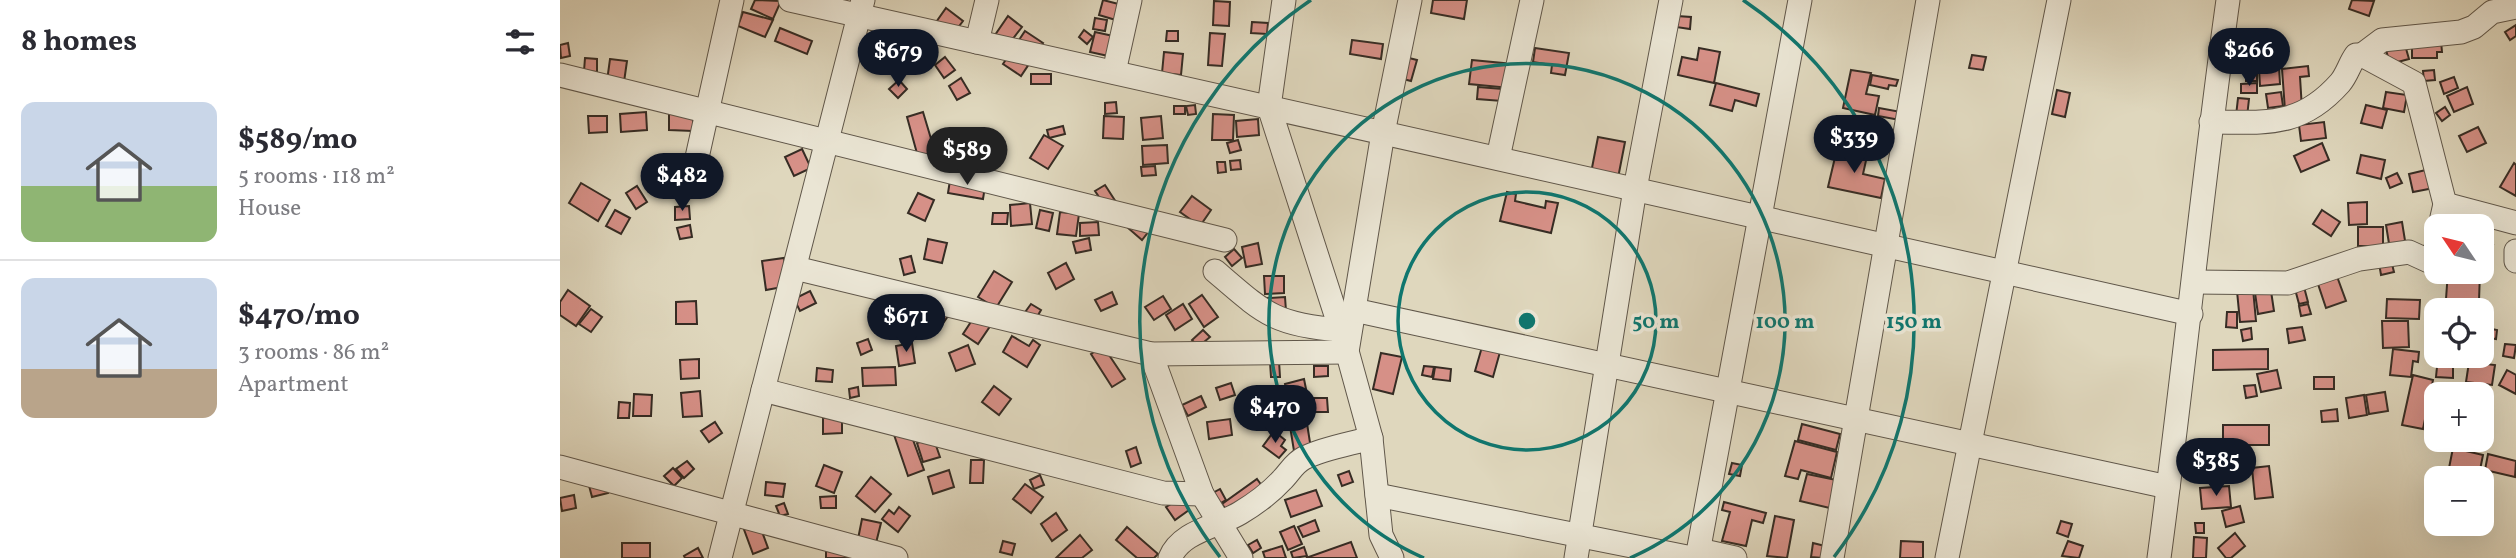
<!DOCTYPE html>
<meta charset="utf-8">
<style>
body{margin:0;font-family:Vollkorn,serif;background:#f2f2f3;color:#2b2b33;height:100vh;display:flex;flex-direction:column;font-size:26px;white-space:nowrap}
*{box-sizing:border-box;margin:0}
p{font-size:23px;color:#7c7c81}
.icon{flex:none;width:38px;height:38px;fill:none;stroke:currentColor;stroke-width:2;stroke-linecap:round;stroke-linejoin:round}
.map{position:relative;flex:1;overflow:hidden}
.side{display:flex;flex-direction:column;background:#fff;width:560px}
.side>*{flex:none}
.needle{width:46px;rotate:305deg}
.fabs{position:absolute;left:1864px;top:214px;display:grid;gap:14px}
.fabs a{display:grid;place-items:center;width:70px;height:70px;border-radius:14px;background:#fff;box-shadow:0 7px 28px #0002;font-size:35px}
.price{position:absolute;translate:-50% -60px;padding:0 16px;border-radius:24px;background:#111827;color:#fff;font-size:23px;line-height:46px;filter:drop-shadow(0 2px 4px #0008)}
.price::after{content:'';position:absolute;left:50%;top:42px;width:21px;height:16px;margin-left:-10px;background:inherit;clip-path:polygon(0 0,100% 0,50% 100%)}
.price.active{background:#222;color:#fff}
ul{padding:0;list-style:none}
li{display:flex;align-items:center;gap:21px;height:175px;padding:0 21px}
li+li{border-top:2px solid #e1e1e2}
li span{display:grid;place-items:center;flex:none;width:196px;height:140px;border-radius:14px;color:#555}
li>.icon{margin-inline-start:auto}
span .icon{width:84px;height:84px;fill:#fffc;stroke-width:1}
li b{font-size:30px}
h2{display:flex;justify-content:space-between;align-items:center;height:84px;padding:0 21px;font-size:30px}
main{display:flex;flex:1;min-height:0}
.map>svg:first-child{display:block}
.building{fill:#d69087;stroke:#362c24;stroke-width:2}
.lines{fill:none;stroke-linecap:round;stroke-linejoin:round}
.minor-casing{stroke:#60574a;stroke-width:25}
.minor{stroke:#eae5d4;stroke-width:23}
.ring{fill:none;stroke:#0f766e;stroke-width:3.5}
.centre{fill:#0f766e;stroke:#eae5d4;stroke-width:3.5}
.ring-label{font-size:21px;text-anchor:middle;font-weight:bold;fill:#0f766e;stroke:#eae5d4;stroke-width:7;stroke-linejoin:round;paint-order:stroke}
</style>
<main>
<section class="side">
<h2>8 homes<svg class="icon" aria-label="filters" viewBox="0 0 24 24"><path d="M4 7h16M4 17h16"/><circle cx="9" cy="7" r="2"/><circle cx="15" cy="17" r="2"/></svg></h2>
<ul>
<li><span style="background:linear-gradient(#c9d6e8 60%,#8fb573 0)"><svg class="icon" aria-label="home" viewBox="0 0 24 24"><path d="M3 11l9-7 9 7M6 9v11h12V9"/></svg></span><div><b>$589/mo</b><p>5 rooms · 118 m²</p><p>House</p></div></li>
<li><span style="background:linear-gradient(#c9d6e8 65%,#b9a48a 0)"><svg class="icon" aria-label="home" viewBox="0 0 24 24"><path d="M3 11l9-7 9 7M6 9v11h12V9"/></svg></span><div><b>$470/mo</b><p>3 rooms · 86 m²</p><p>Apartment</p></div></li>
</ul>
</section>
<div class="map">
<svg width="1956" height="558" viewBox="0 0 1956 558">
<rect width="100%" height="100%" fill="#dfd7bd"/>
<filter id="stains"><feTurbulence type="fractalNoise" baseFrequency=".00286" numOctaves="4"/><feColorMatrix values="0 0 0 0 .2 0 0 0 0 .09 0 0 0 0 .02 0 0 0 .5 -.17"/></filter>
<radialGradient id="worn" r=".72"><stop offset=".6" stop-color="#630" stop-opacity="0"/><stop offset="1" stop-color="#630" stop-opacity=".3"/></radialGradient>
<g class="building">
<path d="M195,0L221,1L213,19L191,9Z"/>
<path d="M543,0L574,8L569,24L539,15Z"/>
<path d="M873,0H907L904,19L871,13Z"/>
<path d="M1792,0L1814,1L1809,16L1789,9Z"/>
<path d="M654,1L670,2L669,26L653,25Z"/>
<path d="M386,8L403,21L390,38L374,25Z"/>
<path d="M183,12L213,20L205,37L178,26Z"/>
<path d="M448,16L462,27L448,45L435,35Z"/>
<path d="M1117,16L1131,17L1130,29L1116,27Z"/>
<path d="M535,18L547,20L545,31L533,29Z"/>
<path d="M692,22L708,23L707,34L691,33Z"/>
<path d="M1956,25V36L1950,40L1945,32Z"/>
<path d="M220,28L252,41L247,54L215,41Z"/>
<path d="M524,30L533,37L527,44L519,37Z"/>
<path d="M465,31L483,43L461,76L443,64Z"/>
<path d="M607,31H618V41H606Z"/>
<path d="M535,32L567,39L562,59L530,52Z"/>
<path d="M650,33L665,34L662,66L648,65Z"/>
<path d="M792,40L823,44L821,59L790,54Z"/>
<path d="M1852,41H1881L1882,52H1877V58H1852Z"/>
<path d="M8,43L10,56L1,58L0,45Z"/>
<path d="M1845,45L1849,59L1830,64L1826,50Z"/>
<path d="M975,48L1009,53L1005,75L991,73L992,65L973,62Z"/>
<path d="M1139,48L1160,52L1154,83L1118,75L1122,57L1137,60Z"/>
<path d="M604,52L623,54L621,75L602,73Z"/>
<path d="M1412,55L1426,57L1423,70L1409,68Z"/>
<path d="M385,57L395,70L384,78L375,65Z"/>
<path d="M845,57L857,60L851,81L839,78Z"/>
<path d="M25,58L37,59V72L24,71Z"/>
<path d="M50,59L67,61L63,89L47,81Z"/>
<path d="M912,60L953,64L950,88L909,84Z"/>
<path d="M1748,66L1749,76L1740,77L1742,109L1725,110L1722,69Z"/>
<path d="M1719,67L1720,84L1700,86L1699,69Z"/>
<path d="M1291,70L1311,73L1306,94L1319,96L1315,115L1283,108Z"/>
<path d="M1874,70L1875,80L1864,81L1863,71Z"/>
<rect x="1686" y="73" width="11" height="8"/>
<rect x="471" y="74" width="20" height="10"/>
<path d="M1312,75L1338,80L1336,86L1329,85L1328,89L1310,85Z"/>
<path d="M1894,77L1898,88L1884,94L1880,82Z"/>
<path d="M401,78L410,93L397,100L389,86Z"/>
<path d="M339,80L347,89L338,98L329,89Z"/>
<path d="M1156,83L1199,94L1196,106L1175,100L1172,111L1150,105Z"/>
<path d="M1697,83V93H1681V84Z"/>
<path d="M918,87L943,89L942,101L917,99Z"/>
<path d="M1907,87L1913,104L1894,112L1887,96Z"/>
<path d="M1497,90L1510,93L1505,117L1492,114Z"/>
<path d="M1721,92L1723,106L1708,108L1706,94Z"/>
<path d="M1826,92L1847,95L1844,112L1823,108Z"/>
<path d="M1678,98L1689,99L1687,117L1676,116Z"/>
<path d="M556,102L557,113L545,114V103Z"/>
<path d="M635,105L636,114L628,115L626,106Z"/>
<path d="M1806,105L1827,110L1822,128L1801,123Z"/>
<rect x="614" y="106" width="11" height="8"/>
<path d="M1885,107L1890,115L1882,121L1876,113Z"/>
<path d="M1319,108L1341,112L1340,120L1318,116Z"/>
<path d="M86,112L87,130L61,132L60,114Z"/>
<path d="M363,112L375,152L358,157L347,117Z"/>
<path d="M109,114H133V131L109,130Z"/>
<path d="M653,114L674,115L673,140H652Z"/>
<path d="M28,116H47V132L29,133Z"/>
<path d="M544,116L564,117L563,139L543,138Z"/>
<path d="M601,116L603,138L583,140L581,118Z"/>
<path d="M698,119L699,135L677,137L676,121Z"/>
<path d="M1764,122L1766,138L1741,141L1739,125Z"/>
<path d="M503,126L505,134L489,138L487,130Z"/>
<path d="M1918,127L1926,143L1907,152L1899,136Z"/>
<path d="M484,135L503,146L488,169L470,158Z"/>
<path d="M1038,137L1065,142L1058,178L1031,173Z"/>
<path d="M678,140L681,150L670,153L667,143Z"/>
<path d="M1762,143L1769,160L1741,172L1734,156Z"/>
<path d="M607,145L608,163L583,165L582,146Z"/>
<path d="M242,149L251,168L234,176L225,157Z"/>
<path d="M1277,149L1307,156L1303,174L1325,179L1321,198L1268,187Z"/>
<path d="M1801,155L1825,160L1821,179L1797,173Z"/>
<path d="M680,160L681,169L671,170L670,161Z"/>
<path d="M657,162H665L666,172L658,173Z"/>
<path d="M1954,163L1956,165V196L1940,187Z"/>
<path d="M126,165L127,177L112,178L111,166Z"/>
<path d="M595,166L596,175L582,176L581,167Z"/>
<path d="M1870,169L1874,188L1853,192L1849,174Z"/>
<path d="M1837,173L1842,183L1830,188L1826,178Z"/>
<path d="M391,174L426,180L423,199L388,193Z"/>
<path d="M21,183L50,200L38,221L9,203Z"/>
<path d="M545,185L565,216L556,222L535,191Z"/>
<path d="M77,186L87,202L76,209L66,193Z"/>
<path d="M947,192L956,194L955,201L985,208L986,201L998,203L991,233L940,221Z"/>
<path d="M358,193L374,200L365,221L348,213Z"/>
<path d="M632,196L651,210L640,226L620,212Z"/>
<path d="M1807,202V224L1789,225L1788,203Z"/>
<path d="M470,203L472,224L451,226L450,205Z"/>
<path d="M129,206L130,219L115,220V207Z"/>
<path d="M55,210L70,218L61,234L46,226Z"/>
<path d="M480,210L493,213L489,231L476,228Z"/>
<path d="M1762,210L1780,222L1771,236L1753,224Z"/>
<path d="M582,211L596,222L582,240L568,228Z"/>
<path d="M500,212L519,214L516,236L497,234Z"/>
<path d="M433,213H448L447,224H432Z"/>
<path d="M538,222L539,235L520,236V223Z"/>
<path d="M1842,222L1847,253L1831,256L1826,225Z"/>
<path d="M130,225L132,237L120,239L117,228Z"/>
<path d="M1798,227H1823V257L1812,246H1798Z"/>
<path d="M529,238L531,250L516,253L513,242Z"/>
<path d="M368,239L387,243L382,263L364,259Z"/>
<path d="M1922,240L1933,245L1924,267L1922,266Z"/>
<path d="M698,243L702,264L686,267L682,247Z"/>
<path d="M674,249L682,258L672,266L665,257Z"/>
<path d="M351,256L355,272L344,275L340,259Z"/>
<path d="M224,258L228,286L206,290L202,261Z"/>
<path d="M1831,260L1834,272L1821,275L1819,263Z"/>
<path d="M506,263L514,279L496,289L488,273Z"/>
<path d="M434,271L452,282L436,308L418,297Z"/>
<path d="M1775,271L1786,301L1766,308L1756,278Z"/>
<path d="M1888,271L1920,272L1919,301L1886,299Z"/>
<path d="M704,276H724V293L705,294Z"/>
<path d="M1744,287L1748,302L1739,304L1735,289Z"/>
<path d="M1693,289L1696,321L1680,322L1677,291Z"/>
<path d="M8,290L30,306L16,326L0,315V302Z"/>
<path d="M250,291L256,303L240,311L234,299Z"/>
<path d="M1711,291L1714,311L1698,314L1695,293Z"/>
<path d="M552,292L557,304L541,311L535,300Z"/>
<path d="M642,295L658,317L644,327L629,304Z"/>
<path d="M390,296L398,301L382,325L373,320Z"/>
<path d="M603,296L611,309L594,320L585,307Z"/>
<path d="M725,297L726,311L709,312L708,298Z"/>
<path d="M1827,299L1860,300L1859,319L1826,318Z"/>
<path d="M136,301L137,324H116V302Z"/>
<path d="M471,304L481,310L474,322L463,315Z"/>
<path d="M623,304L632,319L615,330L606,315Z"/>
<path d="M1748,304L1751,314L1741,316L1739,306Z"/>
<path d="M422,305L437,316L418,344L403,334Z"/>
<path d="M31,309L42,317L31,332L19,324Z"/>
<path d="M1667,312H1677V328L1666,327Z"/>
<path d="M328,320L333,330L325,334L320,324Z"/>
<path d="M1822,321H1848L1849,347L1823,348Z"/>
<path d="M1742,327L1745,340L1729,343L1727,329Z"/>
<path d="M1922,327L1937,330L1936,339L1922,337Z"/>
<path d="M1691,328L1692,339L1683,341L1681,330Z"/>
<path d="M643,330L650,337L638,347L632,340Z"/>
<path d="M452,336L469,346L473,340L480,345L467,367L443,352Z"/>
<path d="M308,339L312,350L301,355L297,343Z"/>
<path d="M352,343L355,363L339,366L336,346Z"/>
<path d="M1945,344L1956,345L1954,358L1943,356Z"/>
<path d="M408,345L415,364L396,371L389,353Z"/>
<path d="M543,346L565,379L552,387L531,354Z"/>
<path d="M922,347L940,352L933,377L915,371Z"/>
<path d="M1708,349V369L1653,370V350Z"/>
<path d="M1833,349L1859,352L1858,362L1853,361L1851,377L1830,375Z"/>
<path d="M821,353L842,357L833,394L813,389Z"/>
<path d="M139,359V378L121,379L120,360Z"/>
<path d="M719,361L720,377H711L710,362Z"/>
<path d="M1909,362L1935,365L1932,385L1906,382Z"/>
<path d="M754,366H768V376L754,377Z"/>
<path d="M864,366L874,367L872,377L862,375Z"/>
<path d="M335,367L336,385L303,386L302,368Z"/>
<path d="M875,367L891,369L890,381L873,379Z"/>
<path d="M1877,367H1893V378L1876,377Z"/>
<path d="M257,368L273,370L272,382L256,381Z"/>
<path d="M1717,370L1721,388L1701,392L1697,374Z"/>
<path d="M1947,370L1956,375V394L1939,385Z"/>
<path d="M1853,375L1873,380L1863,429L1842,425Z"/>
<rect x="1754" y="377" width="20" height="12"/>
<path d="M744,379L748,399L729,403L725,384Z"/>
<path d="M671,383L675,395L660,400L656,388Z"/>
<path d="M1695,385L1697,396L1686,398L1684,386Z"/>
<path d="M434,386L451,399L439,415L422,402Z"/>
<path d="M298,387L299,396L290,398L289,389Z"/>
<path d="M140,391L142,416L123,417L121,393Z"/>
<path d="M1825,392L1828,411L1809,414L1806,395Z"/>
<path d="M74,394L92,395L91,416H73Z"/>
<path d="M1804,395L1807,415L1789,418L1786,398Z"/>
<path d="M641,396L646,407L628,416L622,405Z"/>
<path d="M754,398H767L768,412H754Z"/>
<path d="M59,402L70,403L69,418H58Z"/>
<path d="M1777,409L1778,421L1762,422L1761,411Z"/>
<path d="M282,417V433L263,434V418Z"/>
<path d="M746,417L751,449L734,451L729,420Z"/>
<path d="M345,418L364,470L348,476L330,423Z"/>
<path d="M670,419L672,435L649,439L647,422Z"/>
<path d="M155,422L162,433L149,442L141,431Z"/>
<path d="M1242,424L1280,434L1276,450L1238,440Z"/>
<rect x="1663" y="425" width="46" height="20"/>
<path d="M714,431L725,440L721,446L726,450L719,458L703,446Z"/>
<path d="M373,437L380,457L363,462L357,443Z"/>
<path d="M1235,441L1277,452L1271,478L1241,470L1238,479L1225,476Z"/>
<path d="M576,447L581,463L571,467L566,451Z"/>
<path d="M1893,448L1923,455L1919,475L1889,468Z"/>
<path d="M1928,454L1956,461L1955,477L1925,470Z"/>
<path d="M411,460H424L423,483H410Z"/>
<path d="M127,461L134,469L124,478L116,469Z"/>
<path d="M1172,463L1182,465L1180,476L1169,474Z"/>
<path d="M264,465L282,472L274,493L256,486Z"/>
<path d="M1709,466L1713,497L1695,499L1692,468Z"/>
<path d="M113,468L122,478L114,486L104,476Z"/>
<path d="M1668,468H1679V478L1669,479Z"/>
<path d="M389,470L394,487L373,494L368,477Z"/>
<path d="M789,471L793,482L782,486L778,475Z"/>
<path d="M1661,471L1662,481L1652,482L1651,472Z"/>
<path d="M43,474L48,493L32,497L27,478Z"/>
<path d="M1247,474L1281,481L1274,509L1240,501Z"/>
<path d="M480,475L484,485L474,489L470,480Z"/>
<path d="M311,477L331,494L315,512L296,496Z"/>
<path d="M697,479L705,490L670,515L662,504Z"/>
<path d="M206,482L225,484L223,497L205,495Z"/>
<path d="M465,484L483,497L471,513L453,499Z"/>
<path d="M1669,486L1671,507L1642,509L1640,488Z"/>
<path d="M660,489L666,500L657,505L651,494Z"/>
<path d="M756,490L762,506L731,517L725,500Z"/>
<path d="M14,495L16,508L2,511L0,498Z"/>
<path d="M276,496V508H261L260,497Z"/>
<path d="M621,498L629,510L615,520L606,507Z"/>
<path d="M1164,502L1206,513L1203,523L1192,520L1186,546L1162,541L1170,512L1162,510Z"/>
<path d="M224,503L228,514L220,516L216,506Z"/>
<path d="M1680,506L1684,522L1666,527L1662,511Z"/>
<path d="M339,507L350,516L338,532L322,519L329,510L334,514Z"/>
<path d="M496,513L507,530L492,541L481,524Z"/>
<path d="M1215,516L1234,520L1227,558L1207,556Z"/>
<path d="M197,518L208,548L193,554L182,524Z"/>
<path d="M302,519L321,523L316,543L298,539Z"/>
<path d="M755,520L759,531L743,537L738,527Z"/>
<path d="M1501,521L1512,524L1508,537L1497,533Z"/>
<path d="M1635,523H1644V533H1636Z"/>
<path d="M734,526L742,544L728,550L720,532Z"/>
<path d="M567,527L598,554L594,558H577L556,540Z"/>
<path d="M1675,533L1685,546L1671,558H1666L1658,548Z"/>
<path d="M520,535L532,550L522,558H496Z"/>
<path d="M1634,537L1647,538L1646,558H1633Z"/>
<path d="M697,540L701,548L693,553L688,545Z"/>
<path d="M443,541L455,544L452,555L440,552Z"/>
<path d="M1341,541L1363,542V558H1340Z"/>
<path d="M1508,541L1523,546L1519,558L1502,556Z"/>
<path d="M791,542L797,558H746Z"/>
<rect x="62" y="543" width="28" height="15"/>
<path d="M1253,543L1265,546L1263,558L1251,557Z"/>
<path d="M722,546L726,558H705L703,552Z"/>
<path d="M266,547L290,548L289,558H266Z"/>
<path d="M744,547L747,556L733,558L731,552Z"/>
<path d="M138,548L143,558H125L124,556Z"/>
</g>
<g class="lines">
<g class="minor-casing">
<g id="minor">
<path d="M230,0L1631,314"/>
<path d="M724,0L709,107L784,340L811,438L821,535L832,558"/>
<path d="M417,42L427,0"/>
<path d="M1802,55L1822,40L1901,32L1914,27L1932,12L1956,7"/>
<path d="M554,72L570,0"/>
<path d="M0,75L665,240"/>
<path d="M1651,122C1706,122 1740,128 1780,83C1787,75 1790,63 1796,55H1802L1854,83L1885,204L1880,226"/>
<path d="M938,158L972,0"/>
<path d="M134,171L172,0"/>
<path d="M1885,204L1956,223"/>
<path d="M1956,251V261"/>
<path d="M235,268L591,354L787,352L823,133L850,0"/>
<path d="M655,271C704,313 714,325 780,330"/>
<path d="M1634,282L1728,283L1799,259L1849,252L1873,263L1876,247"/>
<path d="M794,310L1608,487"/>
<path d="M591,354L642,494L681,558"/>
<path d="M203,390L603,493L642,494"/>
<path d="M0,467L336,558"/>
<path d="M817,495L1132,558"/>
<path d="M1139,550L1175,558"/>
<path d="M160,558L303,0"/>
<path d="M610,558C621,531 657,527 680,513C695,504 710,493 722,480C730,472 734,463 744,458C764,448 790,444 811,438"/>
<path d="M1016,558L1075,189L1111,0"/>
<path d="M1137,558L1240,0"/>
<path d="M1272,558L1368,0"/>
<path d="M1387,558L1499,0"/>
<path d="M1599,558C1624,372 1642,186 1668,0"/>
</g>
</g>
<use href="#minor" class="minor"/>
</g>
<g class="ring">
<circle cx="967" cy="321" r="129"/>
<path d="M864 558A258 258 0 1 1 1070 558"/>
<path d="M660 557A387 387 0 0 1 751 0M1183 0A387 387 0 0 1 1274 557"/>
</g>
<circle cx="967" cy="321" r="10" class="centre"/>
<g class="ring-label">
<text x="1096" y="328">50 m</text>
<text x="1225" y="328">100 m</text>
<text x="1354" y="328">150 m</text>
</g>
<rect width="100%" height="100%" filter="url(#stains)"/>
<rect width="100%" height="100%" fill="url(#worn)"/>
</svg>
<div class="fabs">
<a><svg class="needle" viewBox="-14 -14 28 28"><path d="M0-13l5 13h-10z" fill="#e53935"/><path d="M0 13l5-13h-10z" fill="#7c7c81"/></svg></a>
<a><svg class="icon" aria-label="locate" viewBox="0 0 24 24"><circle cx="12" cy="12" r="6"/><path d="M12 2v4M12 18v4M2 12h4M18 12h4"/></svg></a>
<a>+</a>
<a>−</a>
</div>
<b class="price" style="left:1689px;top:88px">$266</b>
<b class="price" style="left:338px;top:89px">$679</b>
<b class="price" style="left:1294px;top:175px">$339</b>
<b class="price active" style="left:407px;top:187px">$589</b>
<b class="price" style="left:122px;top:213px">$482</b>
<b class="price" style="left:346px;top:354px">$671</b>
<b class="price" style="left:715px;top:445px">$470</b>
<b class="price" style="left:1656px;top:498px">$385</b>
</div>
</main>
